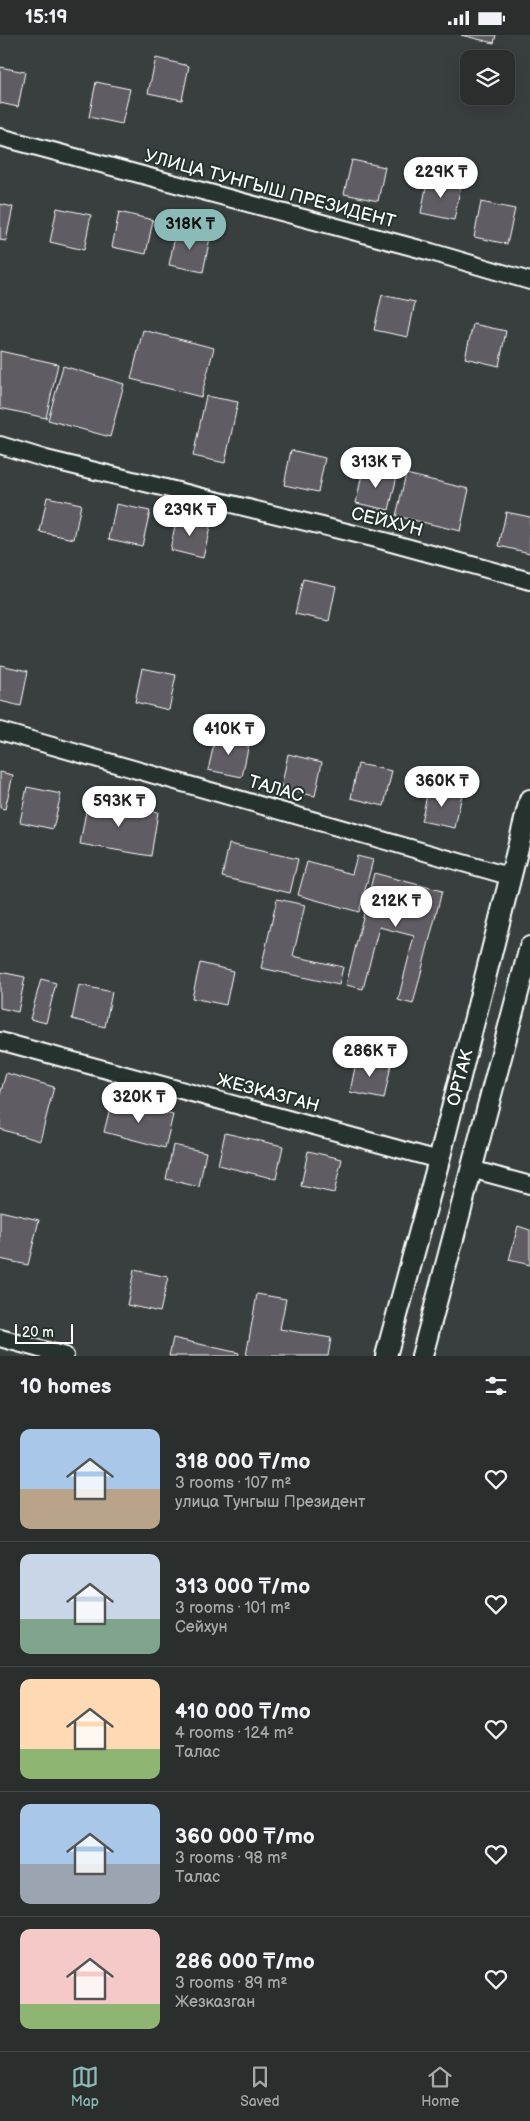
<!DOCTYPE html>
<meta charset="utf-8">
<style>
body{margin:0;font-family:"Balsamiq Sans",sans-serif;background:#363b3a;color:#f1f3f6;height:100vh;display:flex;flex-direction:column;font-size:19px;white-space:nowrap}
*{box-sizing:border-box;margin:0}
p{font-size:16px;color:#a5a9aa}
.icon{flex:none;width:28px;height:28px;fill:none;stroke:currentColor;stroke-width:2;stroke-linecap:round;stroke-linejoin:round}
.map{position:relative;height:1321px;overflow:hidden}
.panel{display:flex;flex-direction:column;background:#2a2f2e;flex:1}
.panel>*{flex:none}
.buttons{position:absolute;left:460px;top:15px;display:grid;gap:10px}
.buttons a{display:grid;place-items:center;width:55px;height:55px;border-radius:10px;background:#2a2f2e;box-shadow:0 5px 20px #0002,0 0 0 1px #464a4a;font-size:25px}
.scale{position:absolute;left:15px;bottom:12px;width:58px;box-sizing:border-box;padding-left:5px;border:2px solid #fff;border-top:0;font-size:14px;line-height:18px;white-space:nowrap;color:#fff;-webkit-text-stroke:4px #26332d;paint-order:stroke}
.price{position:absolute;translate:-50% -42px;padding:0 11px;border-radius:18px;background:#fff;color:#222;font-size:16px;line-height:32px;filter:drop-shadow(0 1px 2px #0008)}
.price::after{content:'';position:absolute;left:50%;top:30px;width:15px;height:11px;margin-left:-8px;background:inherit;clip-path:polygon(0 0,100% 0,50% 100%)}
.price.active{background:#8bbbb9;color:#111}
ul{padding:0;list-style:none}
li{display:flex;align-items:center;gap:15px;height:125px;padding:0 20px}
li+li{border-top:1px solid #464a4a}
li span{display:grid;place-items:center;flex:none;width:140px;height:100px;border-radius:10px;color:#555}
li>.icon{margin-inline-start:auto}
span .icon{width:60px;height:60px;fill:#fffc;stroke-width:1}
li b{font-size:21px}
h2{display:flex;justify-content:space-between;align-items:center;height:60px;padding:0 20px;font-size:21px}
.status{display:flex;justify-content:space-between;align-items:center;height:35px;padding:0 25px;background:#2a2f2e;direction:ltr}
.status svg{height:14px;fill:currentColor}
.tabs{display:flex;justify-content:space-around;align-items:center;height:70px;border-top:1px solid #464a4a;background:#2a2f2e;font-size:14px;color:#a5a9aa}
.tabs a{display:grid;justify-items:center;gap:2px}
.tabs .active{color:#8bbbb9}
.map>svg:first-child{display:block}
.building{fill:#615b64;stroke:#fff}
.lines{fill:none;stroke-linecap:round;stroke-linejoin:round}
.minor-casing{stroke:#fff;stroke-width:20}
.tertiary-casing{stroke:#fff;stroke-width:24}
.minor{stroke:#26332d;stroke-width:16}
.tertiary{stroke:#26332d;stroke-width:20}
.labels{text-anchor:middle;dominant-baseline:central;stroke-width:4;stroke-linejoin:round;paint-order:stroke}
.street-label{font-size:18px;fill:#fff;stroke:#26332d}
</style>
<div class="status"><b>15:19</b><svg viewBox="0 0 49 12"><path d="M0 12V9h3v3zM5 12V6h3v6zM10 12V3h3v9zM15 12V0h3v12zM26 1h20v11H26zM47 4h2v5h-2z"/></svg></div>
<div class="map">
<svg width="530" height="1321" viewBox="0 0 530 1321">
<rect width="100%" height="100%" fill="#383f3e"/>
<filter id="ink" filterUnits="userSpaceOnUse"><feTurbulence type="fractalNoise" baseFrequency=".02" numOctaves="2"/><feDisplacementMap in="SourceGraphic" scale="10" xChannelSelector="R" yChannelSelector="G"/><feConvolveMatrix kernelMatrix="1 2 1 2 8 2 1 2 1" color-interpolation-filters="sRGB"/></filter>
<g filter="url(#ink)">
<g class="building">
<path d="M461,0H496L494,8Z"/>
<path d="M156,23L189,31L182,65L148,58Z"/>
<path d="M0,32L25,37L18,72L0,68Z"/>
<path d="M96,47L130,54L122,89L89,82Z"/>
<path d="M352,125L385,132L378,166L344,159Z"/>
<path d="M428,143L461,150L454,185L421,178Z"/>
<path d="M481,167L515,174L507,209L474,202Z"/>
<path d="M0,169L13,172L6,206L0,205Z"/>
<path d="M57,173L91,180L84,215L50,207Z"/>
<path d="M119,177L153,185L146,219L112,212Z"/>
<path d="M176,196L210,203L203,237L169,230Z"/>
<path d="M382,260L415,267L408,302L374,295Z"/>
<path d="M473,289L506,296L499,331L465,323Z"/>
<path d="M143,295L214,313L201,362L131,344Z"/>
<path d="M0,316L58,329L46,383L0,373Z"/>
<path d="M63,331L124,349L110,402L48,385Z"/>
<path d="M206,361L238,367L225,428L193,421Z"/>
<path d="M291,415L325,423L318,457L284,450Z"/>
<path d="M363,434L397,441L389,475L356,468Z"/>
<path d="M406,439L469,454L460,496L396,481Z"/>
<path d="M47,462L81,469L74,504L40,497Z"/>
<path d="M116,469L150,476L142,511L109,504Z"/>
<path d="M506,477L530,482V518L499,511Z"/>
<path d="M177,481L211,488L203,523L170,515Z"/>
<path d="M303,544L336,551L329,586L295,579Z"/>
<path d="M0,630L28,636L21,671L0,666Z"/>
<path d="M142,633L176,640L169,675L135,667Z"/>
<path d="M216,700L249,708L242,742L208,735Z"/>
<path d="M288,719L322,727L315,761L281,754Z"/>
<path d="M358,729L392,736L384,771L351,763Z"/>
<path d="M0,737L13,740L5,774L0,773Z"/>
<path d="M27,752L61,759L53,794L20,787Z"/>
<path d="M429,752L462,759L455,793L421,786Z"/>
<path d="M88,765L158,777L151,821L80,809Z"/>
<path d="M229,809L298,824L290,858L222,842Z"/>
<path d="M357,821L373,825L359,877L298,860L307,827L352,839Z"/>
<path d="M374,838L442,856L413,969L398,965L414,901L379,892L363,954L346,950Z"/>
<path d="M277,864L305,870L293,921L343,932L339,950L261,933Z"/>
<path d="M200,928L233,936L226,970L192,963Z"/>
<path d="M0,937L25,942L18,977L0,973Z"/>
<path d="M41,944L56,948L46,988L30,984Z"/>
<path d="M79,950L112,957L105,992L72,984Z"/>
<path d="M357,1022L391,1030L384,1064L350,1057Z"/>
<path d="M6,1038L54,1052L40,1106L0,1094V1060Z"/>
<path d="M112,1065L173,1080L165,1113L104,1097Z"/>
<path d="M225,1098L283,1111L276,1144L218,1130Z"/>
<path d="M173,1110L206,1117L199,1152L166,1144Z"/>
<path d="M308,1116L342,1124L334,1158L301,1151Z"/>
<path d="M0,1176L39,1185L28,1230L0,1224Z"/>
<path d="M518,1191L530,1195V1230L509,1225Z"/>
<path d="M134,1235L168,1242L160,1277L127,1270Z"/>
<path d="M257,1259L286,1264L280,1294L331,1303L328,1321H246Z"/>
<path d="M173,1303L239,1318L238,1321H169Z"/>
</g>
<g class="lines">
<g class="minor-casing">
<g id="minor">
<path d="M0,102L431,217L530,246"/>
<path d="M0,410L46,424L384,506L530,546"/>
<path d="M0,696L512,842"/>
<path d="M0,1006L439,1125"/>
<path d="M471,1134L530,1150"/>
<path d="M0,1303L65,1321"/>
</g>
</g>
<g class="tertiary-casing">
<g id="tertiary">
<path id="s1" d="M386,1321L439,1125L530,765"/>
<path d="M422,1321L530,912"/>
</g>
</g>
<use href="#minor" class="minor"/>
<use href="#tertiary" class="tertiary"/>
</g>
</g>
<g class="labels">
<g class="street-label">
<text transform="translate(270 154) rotate(15)">УЛИЦА ТУНГЫШ ПРЕЗИДЕНТ</text>
<text transform="translate(387 487) rotate(14)">СЕЙХУН</text>
<text transform="translate(276 754) rotate(16)">ТАЛАС</text>
<text stroke="none"><textPath href="#s1" startOffset="288">ОРТАК</textPath></text>
<text transform="translate(268 1058) rotate(15)">ЖЕЗКАЗГАН</text>
</g>
</g>
</svg>
<div class="buttons">
<a><svg class="icon" aria-label="layers" viewBox="0 0 24 24"><path d="M12 4l9 5-9 5-9-5zM3 14l9 5 9-5"/></svg></a>
</div>
<div class="scale">20 m</div>
<b class="price" style="left:441px;top:164px">229K ₸</b>
<b class="price active" style="left:190px;top:216px">318K ₸</b>
<b class="price" style="left:376px;top:454px">313K ₸</b>
<b class="price" style="left:190px;top:502px">239K ₸</b>
<b class="price" style="left:229px;top:721px">410K ₸</b>
<b class="price" style="left:442px;top:773px">360K ₸</b>
<b class="price" style="left:119px;top:793px">593K ₸</b>
<b class="price" style="left:396px;top:893px">212K ₸</b>
<b class="price" style="left:370px;top:1043px">286K ₸</b>
<b class="price" style="left:139px;top:1089px">320K ₸</b>
</div>
<section class="panel">
<h2>10 homes<svg class="icon" aria-label="filters" viewBox="0 0 24 24"><path d="M4 7h16M4 17h16"/><circle cx="9" cy="7" r="2"/><circle cx="15" cy="17" r="2"/></svg></h2>
<ul>
<li><span style="background:linear-gradient(#a9c7e8 60%,#b9a48a 0)"><svg class="icon" aria-label="home" viewBox="0 0 24 24"><path d="M3 11l9-7 9 7M6 9v11h12V9"/></svg></span><div><b>318 000 ₸/mo</b><p>3 rooms · 107 m²</p><p>улица Тунгыш Президент</p></div><svg class="icon" aria-label="heart" viewBox="0 0 24 24"><path d="M12 20l-8-8c-3-5 5-10 8-4 3-6 11-1 8 4z"/></svg></li>
<li><span style="background:linear-gradient(#c9d6e8 65%,#7fa58c 0)"><svg class="icon" aria-label="home" viewBox="0 0 24 24"><path d="M3 11l9-7 9 7M6 9v11h12V9"/></svg></span><div><b>313 000 ₸/mo</b><p>3 rooms · 101 m²</p><p>Сейхун</p></div><svg class="icon" aria-label="heart" viewBox="0 0 24 24"><path d="M12 20l-8-8c-3-5 5-10 8-4 3-6 11-1 8 4z"/></svg></li>
<li><span style="background:linear-gradient(#ffd9b3 70%,#8fb573 0)"><svg class="icon" aria-label="home" viewBox="0 0 24 24"><path d="M3 11l9-7 9 7M6 9v11h12V9"/></svg></span><div><b>410 000 ₸/mo</b><p>4 rooms · 124 m²</p><p>Талас</p></div><svg class="icon" aria-label="heart" viewBox="0 0 24 24"><path d="M12 20l-8-8c-3-5 5-10 8-4 3-6 11-1 8 4z"/></svg></li>
<li><span style="background:linear-gradient(#a9c7e8 60%,#9aa5b1 0)"><svg class="icon" aria-label="home" viewBox="0 0 24 24"><path d="M3 11l9-7 9 7M6 9v11h12V9"/></svg></span><div><b>360 000 ₸/mo</b><p>3 rooms · 98 m²</p><p>Талас</p></div><svg class="icon" aria-label="heart" viewBox="0 0 24 24"><path d="M12 20l-8-8c-3-5 5-10 8-4 3-6 11-1 8 4z"/></svg></li>
<li><span style="background:linear-gradient(#f6c9c9 75%,#8fb573 0)"><svg class="icon" aria-label="home" viewBox="0 0 24 24"><path d="M3 11l9-7 9 7M6 9v11h12V9"/></svg></span><div><b>286 000 ₸/mo</b><p>3 rooms · 89 m²</p><p>Жезказган</p></div><svg class="icon" aria-label="heart" viewBox="0 0 24 24"><path d="M12 20l-8-8c-3-5 5-10 8-4 3-6 11-1 8 4z"/></svg></li>
</ul>
</section>
<nav class="tabs">
<a class="active"><svg class="icon" aria-label="map" viewBox="0 0 24 24"><path d="M3 6l6-2 6 2 6-2v14l-6 2-6-2-6 2zM9 4v14M15 6v14"/></svg>Map</a>
<a><svg class="icon" aria-label="saved" viewBox="0 0 24 24"><path d="M7 4h10v16l-5-4-5 4z"/></svg>Saved</a>
<a><svg class="icon" aria-label="home" viewBox="0 0 24 24"><path d="M3 11l9-7 9 7M6 9v11h12V9"/></svg>Home</a>
</nav>
